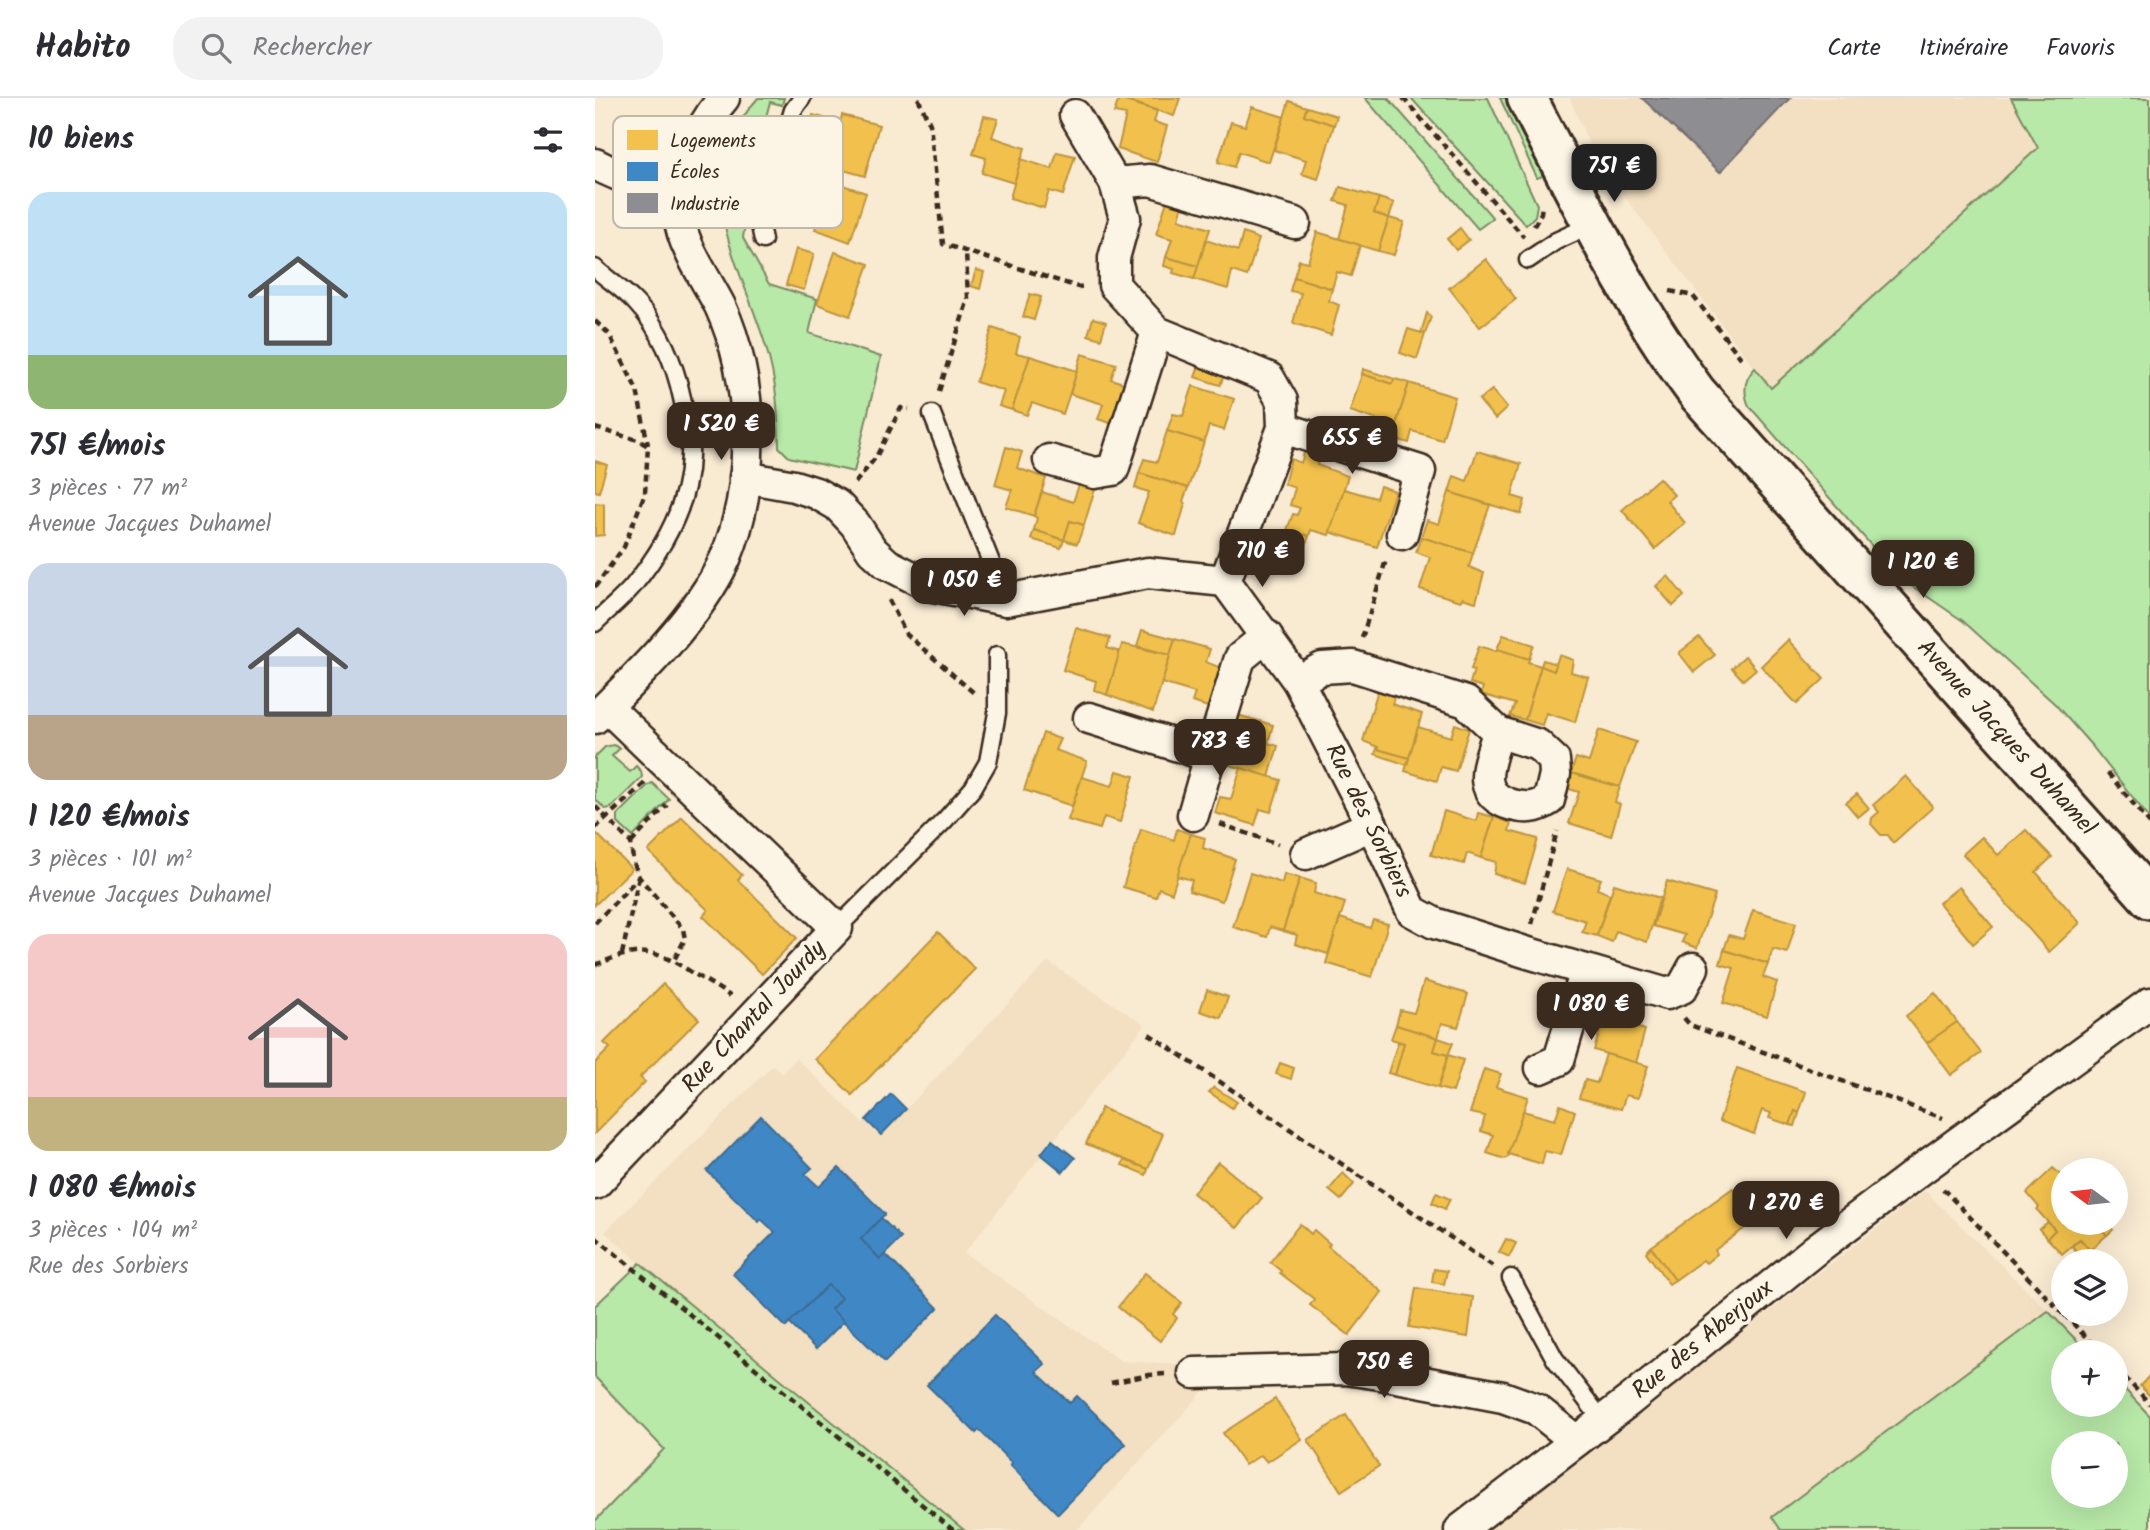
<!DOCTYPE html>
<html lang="fr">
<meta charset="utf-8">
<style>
body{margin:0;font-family:Kalam,sans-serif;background:#f2f2f3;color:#2b2b33;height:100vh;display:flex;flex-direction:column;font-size:26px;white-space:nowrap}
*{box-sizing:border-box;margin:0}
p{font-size:23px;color:#7c7c81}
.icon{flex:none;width:38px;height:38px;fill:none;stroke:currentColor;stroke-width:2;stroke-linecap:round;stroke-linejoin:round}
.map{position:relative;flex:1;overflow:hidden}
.panel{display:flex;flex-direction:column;background:#fff;width:595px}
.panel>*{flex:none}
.needle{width:46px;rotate:285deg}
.controls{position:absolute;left:1456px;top:1060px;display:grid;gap:14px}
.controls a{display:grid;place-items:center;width:77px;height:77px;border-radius:50%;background:#fff;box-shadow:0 7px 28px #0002;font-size:35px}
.price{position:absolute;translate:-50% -60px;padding:0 16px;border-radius:14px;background:#3b2a1e;color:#fff;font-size:23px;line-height:46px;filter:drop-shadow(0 2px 4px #0008)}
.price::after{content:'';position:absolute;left:50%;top:42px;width:21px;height:16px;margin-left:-10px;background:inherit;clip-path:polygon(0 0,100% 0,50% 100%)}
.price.current{background:#222;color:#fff}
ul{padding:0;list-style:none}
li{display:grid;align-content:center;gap:14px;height:371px;padding:0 28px}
li span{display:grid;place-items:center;height:217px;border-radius:21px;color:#555}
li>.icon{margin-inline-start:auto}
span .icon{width:126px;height:126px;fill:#fffc;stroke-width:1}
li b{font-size:30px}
h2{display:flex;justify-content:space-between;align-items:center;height:84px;padding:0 28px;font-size:30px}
header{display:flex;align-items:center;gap:42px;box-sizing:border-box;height:98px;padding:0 35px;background:#fff;border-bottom:2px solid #e1e1e2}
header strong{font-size:33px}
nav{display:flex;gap:38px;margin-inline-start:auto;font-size:24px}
.search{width:490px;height:63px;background:#f2f2f3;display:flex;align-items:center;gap:18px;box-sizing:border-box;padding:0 24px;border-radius:28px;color:#7c7c81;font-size:26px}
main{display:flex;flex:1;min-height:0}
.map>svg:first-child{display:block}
.built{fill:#f3dfc1}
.green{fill:#b8e9a8;stroke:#7a8a63;stroke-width:2;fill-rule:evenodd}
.homes{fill:#f2c14e;stroke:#bb9440;stroke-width:2}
.schools{fill:#3f88c5;stroke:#3e6c93;stroke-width:2}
.industry{fill:#8d8d92;stroke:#746f6f;stroke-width:2}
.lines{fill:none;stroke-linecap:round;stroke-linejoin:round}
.lane-casing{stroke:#3b2a1e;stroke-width:21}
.street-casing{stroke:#3b2a1e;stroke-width:35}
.secondary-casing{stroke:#3b2a1e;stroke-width:44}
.path{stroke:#3b2a1e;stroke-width:4.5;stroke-dasharray:7 5;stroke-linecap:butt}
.lane{stroke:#fcf5e5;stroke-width:16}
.street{stroke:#fcf5e5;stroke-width:30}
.secondary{stroke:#fcf5e5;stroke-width:38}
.labels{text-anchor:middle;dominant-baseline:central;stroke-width:7;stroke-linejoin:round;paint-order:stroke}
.street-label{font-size:24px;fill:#3b2a1e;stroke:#fcf5e5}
.key{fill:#fcf5e5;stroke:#c2b8a9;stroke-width:2}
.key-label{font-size:19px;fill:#3b2a1e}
</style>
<header>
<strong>Habito</strong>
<div class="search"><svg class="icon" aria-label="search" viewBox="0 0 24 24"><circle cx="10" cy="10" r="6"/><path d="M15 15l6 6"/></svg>Rechercher</div>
<nav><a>Carte</a><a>Itinéraire</a><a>Favoris</a></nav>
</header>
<main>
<section class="panel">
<h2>10 biens<svg class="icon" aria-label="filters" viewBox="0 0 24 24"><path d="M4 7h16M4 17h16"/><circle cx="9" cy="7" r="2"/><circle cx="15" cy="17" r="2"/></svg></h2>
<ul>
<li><span style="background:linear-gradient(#bfe0f5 75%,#8fb573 0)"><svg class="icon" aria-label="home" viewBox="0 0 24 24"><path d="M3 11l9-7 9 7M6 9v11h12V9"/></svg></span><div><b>751 €/mois</b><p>3 pièces · 77 m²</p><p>Avenue Jacques Duhamel</p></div></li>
<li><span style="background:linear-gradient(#c9d6e8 70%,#b9a48a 0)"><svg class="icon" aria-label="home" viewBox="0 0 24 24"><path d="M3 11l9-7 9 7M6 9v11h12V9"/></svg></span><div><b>1 120 €/mois</b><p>3 pièces · 101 m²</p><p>Avenue Jacques Duhamel</p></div></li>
<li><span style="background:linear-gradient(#f6c9c9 75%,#c2b280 0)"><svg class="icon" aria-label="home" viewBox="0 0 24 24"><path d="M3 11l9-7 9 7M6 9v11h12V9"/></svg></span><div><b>1 080 €/mois</b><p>3 pièces · 104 m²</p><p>Rue des Sorbiers</p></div></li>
</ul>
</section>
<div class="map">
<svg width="1555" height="1432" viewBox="0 0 1555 1432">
<rect width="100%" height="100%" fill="#f9ead2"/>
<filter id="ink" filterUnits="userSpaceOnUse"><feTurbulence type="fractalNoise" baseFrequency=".0143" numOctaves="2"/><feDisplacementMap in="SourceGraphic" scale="14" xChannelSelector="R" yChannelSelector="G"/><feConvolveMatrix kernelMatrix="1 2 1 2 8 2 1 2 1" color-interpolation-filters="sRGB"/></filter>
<g filter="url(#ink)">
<g class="built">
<path d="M975,0H1416L1443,50L1175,290L999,58Z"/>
<path d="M453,864L550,927L369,1155L526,1263L597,1267L600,1289L611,1290L482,1432H369L45,1165L10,1134L178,967L187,976L201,960L268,1025L271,1022L311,1011Z"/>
<path d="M1330,1093L1453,1213L1177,1419L1186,1432H892Z"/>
</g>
<g class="green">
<path d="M163,0H189L187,7L175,4L168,30L154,27L138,79L151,84L141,115L151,119L148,140L174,186L222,201L214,235L286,259L259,374L194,359L184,349C183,312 182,286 171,249C144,160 88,84 163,0Z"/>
<path d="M770,0H793L898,120L883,131Z"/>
<path d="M816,0H893L942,107L940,118L931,127Z"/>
<path d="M905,0H912L948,78L942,80Z"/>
<path d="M1416,0H1555V721L1497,648L1460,606L1368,523L1314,486L1289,462L1154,308C1148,294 1149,281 1160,270L1176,290L1443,50Z"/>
<path d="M18,647L25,650L17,658L35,674L41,668L46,673L47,679L16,710L10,711L0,701V659L10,649Z"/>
<path d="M57,685L74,701L38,739L23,725V717L52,688Z"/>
<path d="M45,1165L369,1432H0V1423L69,1351L0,1279V1208Z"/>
<path d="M1453,1213L1494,1255H1468V1307H1521V1282L1555,1318V1432H1186L1177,1419ZM1468,1346H1521V1398H1468Z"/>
</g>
<g class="homes">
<path d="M524,0H585L579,18Z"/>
<path d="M524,1L562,13L559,24L572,28L562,64L523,51L531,17L519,15Z"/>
<path d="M694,3L712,9L709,17L739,27L723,81L707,76L711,62L679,52Z"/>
<path d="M657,9L689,19L674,64L644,54L639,69L623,64L636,24L650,28Z"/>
<path d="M712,9L742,18L739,27L709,17Z"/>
<path d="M218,17L236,22L225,56L207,51Z"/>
<path d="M247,17L284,27L270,78L234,68Z"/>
<path d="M389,18L403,21L397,39L430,50L419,85L387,75L391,60L378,56Z"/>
<path d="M462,54L480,58L468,97L454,93L449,110L415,100L426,61L457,71Z"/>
<path d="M236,83L271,95L255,144L220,131Z"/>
<path d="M745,89L784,100L779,115L794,120L783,153L744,141L753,107L740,103Z"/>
<path d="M574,97L589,102L584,121L615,131L603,168L571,159L577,141L561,136Z"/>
<path d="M784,100L799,105L794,120L779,115Z"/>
<path d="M794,120L809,124L799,157L783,153Z"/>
<path d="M865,130L874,142L861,152L852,141Z"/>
<path d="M722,134L765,147L756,178L742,174L737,191L699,179L704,162L713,164Z"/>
<path d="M648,135L664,141L652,178L637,173L633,191L599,181L611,142L643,153Z"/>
<path d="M201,151L219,156L209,192L191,187Z"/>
<path d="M240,154L274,166L255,218L222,206Z"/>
<path d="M571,159L603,168L599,181L578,175L579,171L569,168Z"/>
<path d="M891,161L921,201L885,229L854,190Z"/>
<path d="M381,172L389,174L385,191L376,188Z"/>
<path d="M699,179L737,191L734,203L744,207L736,237L698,225L706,195L695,193Z"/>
<path d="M435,196L446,199L439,222L428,219Z"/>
<path d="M832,215L836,219L830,236L826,235Z"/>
<path d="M498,220L511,224L506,241L493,237Z"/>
<path d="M397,230L425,239L421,255L435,258L417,312L404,308L409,293L381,284Z"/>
<path d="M813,231L830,236L822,261L805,255Z"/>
<path d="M487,256L521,266L516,281L531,286L518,326L503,321L508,306L475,296Z"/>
<path d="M435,258L482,273L468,316L437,305L432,317L417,312Z"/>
<path d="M604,268L629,278L625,287L600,279Z"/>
<path d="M768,271L800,281L797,286L767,276Z"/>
<path d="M767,276L797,286L800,281L814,285L797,340L782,335L786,323L755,313Z"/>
<path d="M814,285L860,299L847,342L817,333L814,345L797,340Z"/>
<path d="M598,288L639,301L629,332L614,328L609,344L572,333L578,316L588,318Z"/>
<path d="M897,292L912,310L900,321L884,302Z"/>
<path d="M572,333L609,344L593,390L544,375L549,361L562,364Z"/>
<path d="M411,349L427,354L422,370L451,380L439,418L411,409L417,392L400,387Z"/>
<path d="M711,349L727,353L722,367L753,378L734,437L716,432L714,438L692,432L698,416L702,417L705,410L695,407L700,390L689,386L696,361L706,365Z"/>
<path d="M882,353L926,366L917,398L930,402L926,416L854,394L859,378L872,383Z"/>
<path d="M0,363L12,367L4,394L0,393Z"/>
<path d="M544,375L593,390L588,403L590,406L581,438L543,425L554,394L540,390Z"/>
<path d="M1064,380L1079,397L1072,403L1090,425L1060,451L1027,412Z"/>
<path d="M484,387L500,391L489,427L475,423L469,442L439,432L442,420L439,418L447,394L478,404Z"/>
<path d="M785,388L800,393L782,449L735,434L749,391L781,400Z"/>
<path d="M854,394L895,407L878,455L826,439L832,422L844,426Z"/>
<path d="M0,405L9,406V437L0,438Z"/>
<path d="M475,423L489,427L482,446L469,442Z"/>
<path d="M439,432L469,442L466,450L436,441Z"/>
<path d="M692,432L714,438L711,446L690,439Z"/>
<path d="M826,439L878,455L874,469L889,475L881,504L867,500L866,503L825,491L835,459L821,454Z"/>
<path d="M1073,478L1089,498L1078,508L1061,488Z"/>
<path d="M481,530L515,540L512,550L525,554L512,597L499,592L501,583L468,572Z"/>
<path d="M547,532L580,541L575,557L542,548Z"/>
<path d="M908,537L939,547L934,561L902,551Z"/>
<path d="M1104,539L1120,557L1099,574L1084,555Z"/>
<path d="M580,541L615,551L611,564L626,570L613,609L597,604L600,595L567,585Z"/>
<path d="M1193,542L1229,581L1202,606L1166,568Z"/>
<path d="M527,546L575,557L558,614L512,597Z"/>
<path d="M884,548L901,553L902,551L934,561L933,564L946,568L930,622L915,618L920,606L886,596L888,589L875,585L879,572L876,571Z"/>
<path d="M964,557L978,562L976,574L993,579L980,624L951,615L947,627L930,622L946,568L959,573Z"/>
<path d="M1150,558L1161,571L1148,582L1137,570Z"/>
<path d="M948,562L961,566L959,573L946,568Z"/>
<path d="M784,588L801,593L797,606L827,616L814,660L782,651L783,649L768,643Z"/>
<path d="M639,616L678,627L673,645L683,648L674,679L635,667L645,635L634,632Z"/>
<path d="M860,626L874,631L861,673L846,669L842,683L810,673L823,629L856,639Z"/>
<path d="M1004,632L1041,644L1025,689L976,675L981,660L994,664Z"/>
<path d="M448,635L465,641L460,652L492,663L477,708L429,692Z"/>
<path d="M782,651L814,660L812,667L780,656Z"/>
<path d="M646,670L686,682L676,714L665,711L660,727L620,715L625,699L636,701Z"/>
<path d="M522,673L539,678L525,724L509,719L505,731L473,722L487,679L517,688Z"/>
<path d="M976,675L1025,689L1020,704L1025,706L1016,738L974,725L984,694L971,690Z"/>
<path d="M1311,678L1338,709L1298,745L1293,737H1286L1276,726L1277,720L1284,714L1278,707Z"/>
<path d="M1262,696L1274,710L1263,719L1251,705Z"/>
<path d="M849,713L881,723L883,715L899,719L886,760L872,755L869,766L836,757Z"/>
<path d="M87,719L147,777L143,782L202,840L167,876L108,818L113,812L53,753Z"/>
<path d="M899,719L916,725L914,733L943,741L930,785L899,776L901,764L886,760Z"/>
<path d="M546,731L579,742L582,731L596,736L577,795L564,790L561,799L528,789Z"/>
<path d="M1431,732L1457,759L1441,774L1485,825L1454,854L1368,756L1387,739L1403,757Z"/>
<path d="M2,736L37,771L0,807V739Z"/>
<path d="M596,736L610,740L608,750L640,761L627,803L594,793L597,782L582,778Z"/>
<path d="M972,771L1006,781L1002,791L1015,796L1002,838L987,834L991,823L958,813Z"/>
<path d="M655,775L687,785L689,776L705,780L688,833L675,829L672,839L638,829Z"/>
<path d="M705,780L721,785L719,795L750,805L733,856L700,846L702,837L688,833Z"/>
<path d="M1072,783L1120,797L1102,850L1087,844L1090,837L1058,828Z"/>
<path d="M1019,786L1065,800L1052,844L1021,833L1017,844L1002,838Z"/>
<path d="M1364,789L1398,829L1378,846L1344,805Z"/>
<path d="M1158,812L1201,825L1192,855L1178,851L1173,866L1129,852L1134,837L1148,841Z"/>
<path d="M745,820L775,830L778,822L793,826L777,879L731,865Z"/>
<path d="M343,834L380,871L257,997L220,961Z"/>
<path d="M1129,852L1173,866L1168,879L1182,884L1172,918L1128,905L1139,870L1125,866Z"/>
<path d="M829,883L873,896L863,929L847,925L843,940L801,927L805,912L819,915Z"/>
<path d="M68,886L104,921L45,979L50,984L0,1035V965L15,950L9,945Z"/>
<path d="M612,892L633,899L626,920L605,913Z"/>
<path d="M1340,895L1362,924L1332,945L1311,918Z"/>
<path d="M1000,902L1042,915L1038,928L1050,932L1041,965L999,952L1009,920L995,915Z"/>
<path d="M1362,924L1386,955L1356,977L1332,945Z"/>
<path d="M801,927L843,940L839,953L853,957L843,990L800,977L809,945L796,941Z"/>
<path d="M843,940L858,945L853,957L839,953Z"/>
<path d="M803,944L809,945L800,977L793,975Z"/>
<path d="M1011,956L1053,968L1043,1000L1031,997L1026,1011L984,1000L990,982L1002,985Z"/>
<path d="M853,957L868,962L858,994L843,990Z"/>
<path d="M685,965L699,970L696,981L681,976Z"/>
<path d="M1142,970L1211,994L1204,1015L1200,1013L1195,1027L1174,1020L1176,1015L1167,1012L1159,1036L1124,1023Z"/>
<path d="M889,971L906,976L901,989L933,999L913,1059L910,1061L892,1055L898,1037L886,1033L890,1018L875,1015Z"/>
<path d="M619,989L642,1004L637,1010L614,994Z"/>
<path d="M965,1007L980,1013L966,1057L950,1053L947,1066L913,1056L928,1013L960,1022Z"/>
<path d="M506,1010L568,1036L553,1071L491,1046Z"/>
<path d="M1200,1013L1204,1015L1200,1028L1195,1027Z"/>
<path d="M529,1062L553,1071L551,1077L527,1067Z"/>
<path d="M623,1064L667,1100L642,1130L598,1095Z"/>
<path d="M1458,1070L1468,1079V1085L1466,1087L1468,1089V1125H1501L1512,1137L1495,1152L1485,1141L1467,1156L1452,1140L1460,1132L1442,1112L1444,1109L1432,1095Z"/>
<path d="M748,1075L759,1086L746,1102L734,1092Z"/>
<path d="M1138,1090L1161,1122L1120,1152L1122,1156L1111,1165L1108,1162L1080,1182L1056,1149Z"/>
<path d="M841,1095L855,1101L850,1111L837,1105Z"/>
<path d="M1453,1124L1460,1132L1452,1140L1444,1131Z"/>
<path d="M1501,1125H1512L1518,1132L1512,1137Z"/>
<path d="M705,1126L716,1136L719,1132L735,1146L733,1148L787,1194L754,1237L715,1207L719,1201L685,1175L686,1173L675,1164Z"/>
<path d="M911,1141L921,1145L914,1159L904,1154Z"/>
<path d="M1485,1141L1495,1152L1487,1160L1477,1148Z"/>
<path d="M1056,1149L1080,1182L1074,1186L1051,1154Z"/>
<path d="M839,1171L852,1173L849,1186L837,1184Z"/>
<path d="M550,1175L587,1205L578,1216L582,1220L565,1243L523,1209Z"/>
<path d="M821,1190L878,1199L873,1239L814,1229Z"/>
<path d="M1554,1278L1555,1279V1298L1545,1288Z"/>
<path d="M680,1301L707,1341L672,1364L666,1357L650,1367L628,1335Z"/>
<path d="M751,1317L784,1368L746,1393L713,1342Z"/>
</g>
<g class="schools">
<path d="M296,996L311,1011L286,1037L271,1022Z"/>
<path d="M166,1018L217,1070L210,1076L224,1089L244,1070L290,1116L266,1141L285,1161L290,1156L343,1210L290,1264L236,1211L246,1200L233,1187L191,1229L138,1176L180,1134L166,1121L164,1124L112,1073Z"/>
<path d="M457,1042L480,1060L468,1074L446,1056Z"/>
<path d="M286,1120L306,1140L285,1161L266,1141Z"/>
<path d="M233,1187L246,1200L236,1211L249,1223L221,1251L194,1225Z"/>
<path d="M400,1217L450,1266L441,1274L475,1305L482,1298L531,1346L463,1416L415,1367L417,1365L384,1332L381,1335L332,1287Z"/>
</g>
<path class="industry" d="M1047,0H1195L1125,74Z"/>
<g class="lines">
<g class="lane-casing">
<g id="lane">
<path d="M168,142L164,123L198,12L207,0"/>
<path d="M933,162L961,143L996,127"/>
<path d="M0,170C13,182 29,192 41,205C65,230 80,266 87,300C92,319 96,339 95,358C94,406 68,451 38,488C27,501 12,513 0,525"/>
<path d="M337,316L411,502"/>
<path d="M242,830L350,722L378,690L393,664L402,615V557"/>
<path d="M916,1180L960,1261L1007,1322"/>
</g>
</g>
<g class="street-casing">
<g id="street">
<path d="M480,17L520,85L530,120L519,160V187L562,234L674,280L687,303L688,330L630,483L703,583L777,727L817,813L839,825L930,854L1072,896L1087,890L1098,870"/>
<path d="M0,66C28,81 55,90 87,91"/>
<path d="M520,85L555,82L700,125"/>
<path d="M688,330L825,373L807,436"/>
<path d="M454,362L500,375L518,372L562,234"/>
<path d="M150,379L199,388L221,395L242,407L260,426L277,452L292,466L333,487L411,502L553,475L630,483"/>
<path d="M703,583L727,570L758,568L871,604L903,634L943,647L959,662L960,676L954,702C941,710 932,711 917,707C877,695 895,664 903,634"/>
<path d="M0,620C44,577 105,517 130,461C162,386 159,282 125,208C113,184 87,147 85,122C83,79 101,31 129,0"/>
<path d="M494,620L615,658L645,560L672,538"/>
<path d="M598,717L615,658"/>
<path d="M711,756L777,727"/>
<path d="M946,970L964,962L991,872"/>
<path d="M0,1086L242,830L12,609"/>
<path d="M599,1275L751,1271L791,1277L908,1299L941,1311L981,1343"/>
<path d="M865,1432L1035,1302L1220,1152L1328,1070L1555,905"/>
</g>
</g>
<g class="secondary-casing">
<path id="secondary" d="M932,0C984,102 1034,203 1102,295L1555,801"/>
</g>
<g class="path">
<path d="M323,0L335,26L348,146L483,189L491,188"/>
<path d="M808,0L929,139"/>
<path d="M939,128L946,115L947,107"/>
<path d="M1075,193L1098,198L1146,260"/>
<path d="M0,223L14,236L42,292L53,347"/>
<path d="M344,293L373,201L371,153"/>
<path d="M0,330L43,342L53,348L50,395L29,449L0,489L1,490"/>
<path d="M260,385L281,359L306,310L314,311"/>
<path d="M294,502L311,536L379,595"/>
<path d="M767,540L791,462"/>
<path d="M1513,675L1555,726"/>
<path d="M0,708L36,745L38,762L44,779L88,831L90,841L79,862"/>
<path d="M625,726L683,746"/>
<path d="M0,730L50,685"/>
<path d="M36,745L72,707"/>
<path d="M0,825L44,779"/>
<path d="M937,826L962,733"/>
<path d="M27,856L44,779"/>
<path d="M0,867C40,851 55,848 93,872C107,881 121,888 135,898"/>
<path d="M1089,920L1095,927L1348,1020"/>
<path d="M554,936L898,1168"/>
<path d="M1348,1091L1468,1216"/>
<path d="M0,1139L358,1432"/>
<path d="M1469,1216L1506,1255"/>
<path d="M1521,1270L1555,1306"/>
<path d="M516,1285L554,1277L570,1276"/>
</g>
<use href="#lane" class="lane"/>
<use href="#street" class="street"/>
<use href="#secondary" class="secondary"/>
</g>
</g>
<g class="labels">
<g class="street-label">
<text transform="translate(1411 640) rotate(48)">Avenue Jacques Duhamel</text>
<text transform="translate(773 723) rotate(64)">Rue des Sorbiers</text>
<text transform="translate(159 919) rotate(-47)">Rue Chantal Jourdy</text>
<text transform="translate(1108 1242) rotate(-39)">Rue des Aberjoux</text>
</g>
</g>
<rect x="18" y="18" width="230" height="112" rx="10" class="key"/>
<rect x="32" y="32" width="31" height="20" fill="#f2c14e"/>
<rect x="32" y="64" width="31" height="19" fill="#3f88c5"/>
<rect x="32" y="95" width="31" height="20" fill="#8d8d92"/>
<g class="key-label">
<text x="75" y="49">Logements</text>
<text x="75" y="80">Écoles</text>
<text x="75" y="112">Industrie</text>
</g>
</svg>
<div class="controls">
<a><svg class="needle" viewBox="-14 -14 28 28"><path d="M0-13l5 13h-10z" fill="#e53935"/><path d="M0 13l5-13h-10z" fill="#7c7c81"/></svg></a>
<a><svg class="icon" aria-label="layers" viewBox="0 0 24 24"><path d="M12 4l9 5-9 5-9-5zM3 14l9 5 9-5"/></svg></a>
<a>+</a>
<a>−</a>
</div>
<b class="price current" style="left:1019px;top:106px">751 €</b>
<b class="price" style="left:126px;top:364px">1 520 €</b>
<b class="price" style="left:757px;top:378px">655 €</b>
<b class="price" style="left:667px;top:491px">710 €</b>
<b class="price" style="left:1328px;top:502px">1 120 €</b>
<b class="price" style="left:369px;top:520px">1 050 €</b>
<b class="price" style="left:625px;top:681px">783 €</b>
<b class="price" style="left:996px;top:944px">1 080 €</b>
<b class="price" style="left:1191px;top:1143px">1 270 €</b>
<b class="price" style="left:789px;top:1302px">750 €</b>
</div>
</main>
